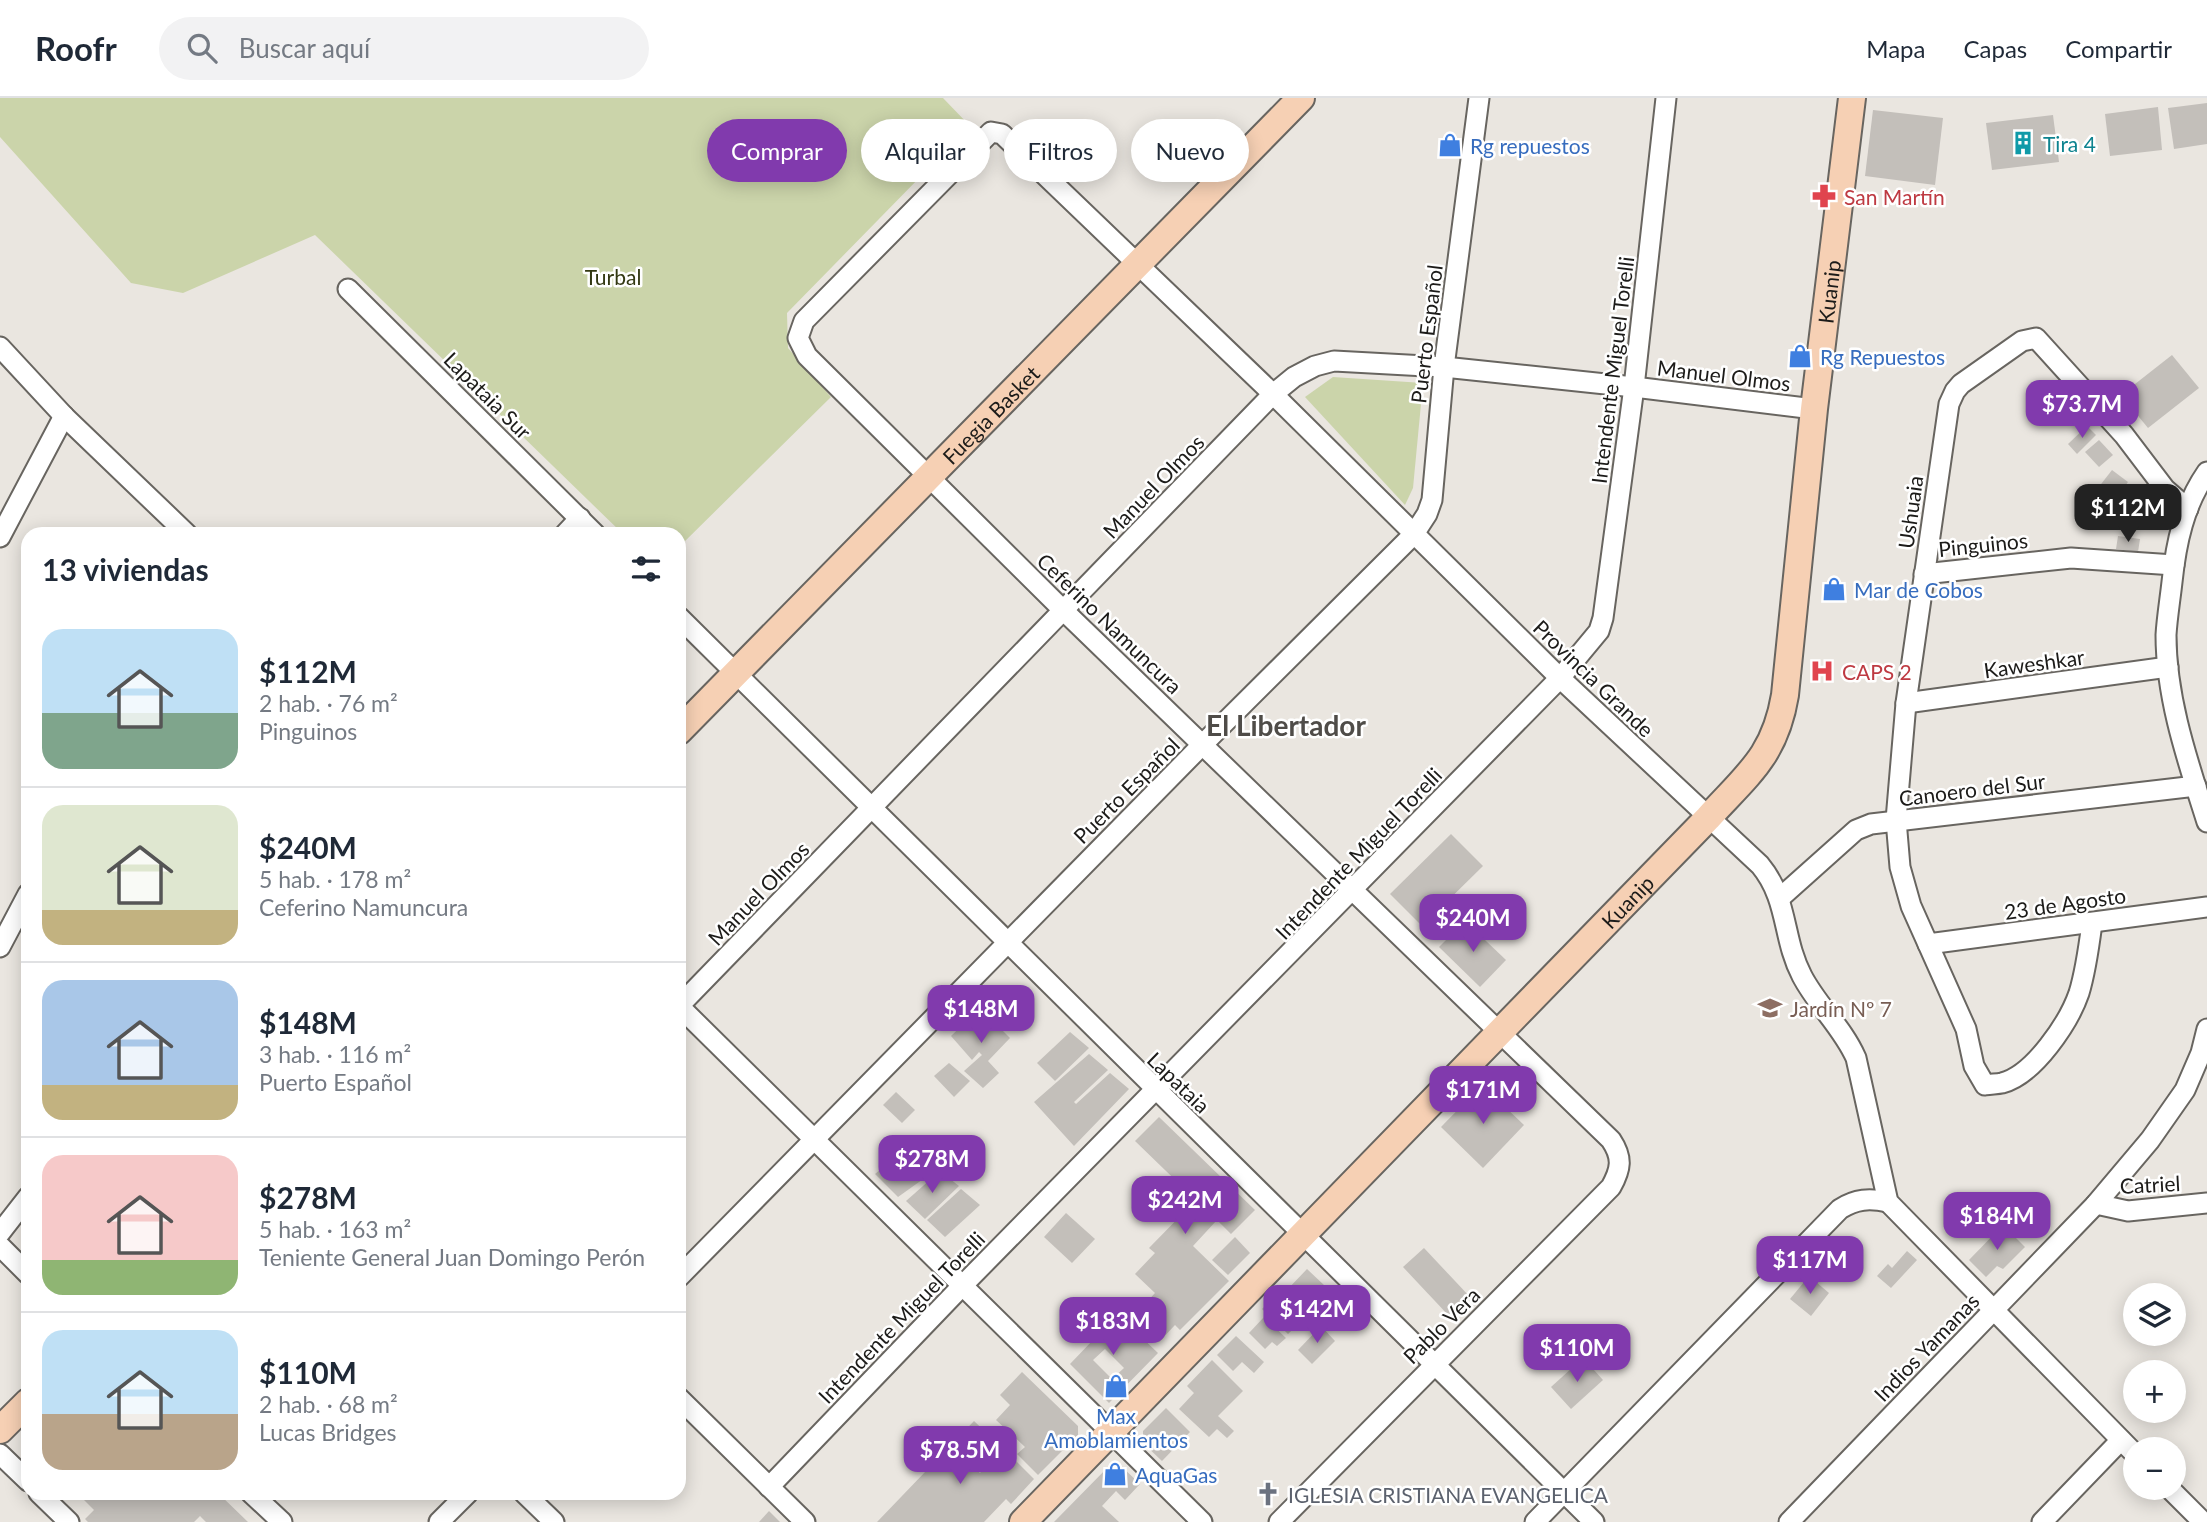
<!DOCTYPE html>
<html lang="es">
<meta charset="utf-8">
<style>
body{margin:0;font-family:Lato,sans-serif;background:#f2f2f3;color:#1f2937;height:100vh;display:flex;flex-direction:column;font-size:26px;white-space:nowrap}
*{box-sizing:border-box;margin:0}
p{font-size:23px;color:#747a83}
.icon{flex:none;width:38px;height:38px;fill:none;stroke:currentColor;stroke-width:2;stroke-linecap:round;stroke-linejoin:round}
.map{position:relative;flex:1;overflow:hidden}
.side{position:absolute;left:21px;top:429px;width:665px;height:973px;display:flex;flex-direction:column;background:#fff;border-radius:21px;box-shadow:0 4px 18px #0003}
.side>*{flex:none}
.hud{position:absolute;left:707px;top:21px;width:665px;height:63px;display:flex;gap:14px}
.tools{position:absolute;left:2123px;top:1185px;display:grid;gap:14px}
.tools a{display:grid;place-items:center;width:63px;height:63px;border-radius:50%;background:#fff;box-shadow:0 4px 18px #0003;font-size:35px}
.price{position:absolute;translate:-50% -60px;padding:0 16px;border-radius:14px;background:#813aad;color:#fff;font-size:23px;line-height:46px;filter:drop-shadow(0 2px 4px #0008)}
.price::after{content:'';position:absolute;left:50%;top:42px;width:21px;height:16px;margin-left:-10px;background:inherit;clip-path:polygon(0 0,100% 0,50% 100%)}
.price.current{background:#222;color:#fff}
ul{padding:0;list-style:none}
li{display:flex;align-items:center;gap:21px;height:175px;padding:0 21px}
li+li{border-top:2px solid #e0e1e3}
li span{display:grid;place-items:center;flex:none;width:196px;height:140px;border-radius:21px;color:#555}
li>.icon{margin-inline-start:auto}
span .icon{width:84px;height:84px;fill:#fffc;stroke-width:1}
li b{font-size:30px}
h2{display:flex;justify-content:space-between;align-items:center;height:84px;padding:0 21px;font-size:30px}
.pill{padding:0 24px;border-radius:32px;background:#fff;box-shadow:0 4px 18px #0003;font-size:24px;line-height:63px}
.pill.current{background:#813aad;color:#fff}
header{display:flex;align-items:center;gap:42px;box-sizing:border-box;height:98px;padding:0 35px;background:#fff;border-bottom:2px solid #e0e1e3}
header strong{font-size:33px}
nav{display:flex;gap:38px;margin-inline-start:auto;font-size:24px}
.search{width:490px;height:63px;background:#f2f2f3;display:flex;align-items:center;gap:18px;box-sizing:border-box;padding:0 24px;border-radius:38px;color:#747a83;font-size:26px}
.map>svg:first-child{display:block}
.green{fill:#cbd4aa}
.building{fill:#c3bfba;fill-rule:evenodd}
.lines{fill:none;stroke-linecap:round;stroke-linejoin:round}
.minor-casing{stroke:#686560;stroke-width:23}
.secondary-casing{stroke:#686560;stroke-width:30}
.minor{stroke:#fff;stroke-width:19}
.secondary{stroke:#f6d0b4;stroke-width:26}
.labels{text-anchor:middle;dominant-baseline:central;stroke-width:5;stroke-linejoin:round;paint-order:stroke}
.culture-label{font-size:21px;fill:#0d838f;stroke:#fff;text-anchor:start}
.shop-label{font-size:21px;fill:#366cbe;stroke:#fff;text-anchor:start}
.health-label{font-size:21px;fill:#be3a42;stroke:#fff;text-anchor:start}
.park-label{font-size:21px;fill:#333912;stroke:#fff}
.street-label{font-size:21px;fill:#1c1b19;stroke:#fff}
.education-label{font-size:21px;fill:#785e54;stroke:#fff;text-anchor:start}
.worship-label{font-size:21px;fill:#5b616d;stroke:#fff;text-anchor:start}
.district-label{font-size:28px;font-weight:bold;fill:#4f4c48;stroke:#fff}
</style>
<header>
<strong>Roofr</strong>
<div class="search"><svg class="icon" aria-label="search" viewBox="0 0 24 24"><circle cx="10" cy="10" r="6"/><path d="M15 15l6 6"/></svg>Buscar aquí</div>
<nav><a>Mapa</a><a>Capas</a><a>Compartir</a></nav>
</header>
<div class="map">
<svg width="2207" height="1424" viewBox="0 0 2207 1424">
<rect width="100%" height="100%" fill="#eae6e0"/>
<g class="green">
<path d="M0,0H943L970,28L787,215L788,250L831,299L679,449V436H623L315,137L183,195L131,185L0,39Z"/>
<path d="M1333,279L1423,285L1413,390L1405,407L1305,299Z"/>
</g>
<g class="building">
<path d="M2207,5V46L2174,51L2168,10Z"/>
<path d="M2158,9L2162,52L2110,58L2105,16Z"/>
<path d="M1873,12L1943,20L1935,87L1865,78Z"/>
<path d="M2053,17L2059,64L1992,72L1986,25Z"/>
<path d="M2172,257L2199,290L2148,330L2121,297Z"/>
<path d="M2087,328L2096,337L2077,356L2068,346Z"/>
<path d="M2099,342L2113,357L2099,369L2085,354Z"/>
<path d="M2112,372L2128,384L2115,402L2098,390Z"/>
<path d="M2130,393L2150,398L2144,419L2124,414Z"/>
<path d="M2118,438L2140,441L2138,454L2116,451Z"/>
<path d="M1451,736L1483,768L1422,828L1390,796Z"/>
<path d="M1465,823L1506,862L1480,889L1439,849Z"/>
<path d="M980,910L1010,940L988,963L999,975L983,990L964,973L982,957L979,954L972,962L951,938Z"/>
<path d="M1070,934L1089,950L1055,983L1037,965Z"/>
<path d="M1089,956L1108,972L1074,1004L1076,1006L1110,975L1129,991L1074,1048L1034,1004Z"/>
<path d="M949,965L970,983L954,999L934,978Z"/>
<path d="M1482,987L1524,1027L1483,1070L1441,1029Z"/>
<path d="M896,994L915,1012L902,1025L883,1007Z"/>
<path d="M1159,1019L1255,1112L1231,1136L1217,1122L1193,1148L1229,1183L1180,1232L1175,1227L1159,1244L1132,1220L1155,1195L1135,1176L1155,1155L1149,1150L1196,1102L1135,1043Z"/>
<path d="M906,1050L933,1074L898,1099L875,1076Z"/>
<path d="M940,1073L959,1088L925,1121L906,1103Z"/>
<path d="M961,1091L980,1107L945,1139L927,1122Z"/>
<path d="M1066,1115L1095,1141L1072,1165L1044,1139Z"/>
<path d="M2003,1127L2025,1149L2003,1171L1997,1168L1986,1179L1969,1162Z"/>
<path d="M1235,1139L1250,1155L1228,1177L1212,1162Z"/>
<path d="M1424,1150L1470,1199L1449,1218L1403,1169Z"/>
<path d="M1907,1153L1917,1162L1891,1190L1877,1178L1888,1166L1892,1170Z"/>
<path d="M1307,1171L1324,1187L1303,1210L1309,1216L1288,1236L1262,1211L1283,1190L1286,1193Z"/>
<path d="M1809,1178L1829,1195L1811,1218L1790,1201Z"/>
<path d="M1113,1212L1158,1255L1109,1305L1070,1266L1094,1241L1089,1236ZM1105,1251L1124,1270L1112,1281L1093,1262Z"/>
<path d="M1264,1219L1286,1240L1277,1248L1272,1244L1265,1251L1249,1235Z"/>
<path d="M1321,1228L1335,1243L1312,1266L1298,1252Z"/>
<path d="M1236,1238L1264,1264L1254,1275L1242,1264L1233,1273L1217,1257Z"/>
<path d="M1583,1260L1603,1282L1571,1311L1551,1289Z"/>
<path d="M1212,1262L1243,1293L1218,1318L1234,1333L1227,1340L1217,1331L1209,1339L1179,1311L1194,1295L1187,1288Z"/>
<path d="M1022,1274L1078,1328V1337L1038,1377L1017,1356L1025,1349L996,1322L1010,1307L1000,1297Z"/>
<path d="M1166,1310L1190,1334L1162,1363L1143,1345V1333Z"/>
<path d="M974,1323L993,1341L969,1365L980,1375L992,1362L1002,1371L1013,1360L1034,1381L1011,1406L1006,1401L984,1424H877Z"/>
<path d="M1110,1367H1120L1140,1386L1125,1402L1116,1393L1102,1408L1119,1424H1054Z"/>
<path d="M77,1395H218L248,1424H206L200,1418L194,1424H88L85,1421L94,1412Z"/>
<path d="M769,1413L780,1424H759Z"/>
</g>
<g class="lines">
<g class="minor-casing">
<g id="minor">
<path d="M348,191L595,436"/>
<path d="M0,249L64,318L187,436"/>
<path d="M2207,374C2184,407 2176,445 2172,484C2170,502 2167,520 2166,537C2166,601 2188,664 2207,724"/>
<path d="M565,436L580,420"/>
<path d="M0,439L64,318"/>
<path d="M1924,476L2071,460L2174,467"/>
<path d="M679,519L1594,1424"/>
<path d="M1906,605L2168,569"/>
<path d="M1780,800L1856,732L1871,726L2196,688"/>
<path d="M2092,825C2089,848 2086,872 2079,895C2069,924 2034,977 2002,985C1997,986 1991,986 1985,987L1974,968L1966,931L1911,808L1900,769L1896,722L1906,605L1949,306L1955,293L1961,286L2022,243L2036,240L2124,337L2165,391L2188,411"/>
<path d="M1928,846L2207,809"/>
<path d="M0,849L28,796"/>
<path d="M679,908L1273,296L1294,279L1315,268L1334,263L1444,269L1634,289L1814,311"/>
<path d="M679,908L1202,1424"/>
<path d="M2096,1106L2128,1113L2207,1105"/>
<path d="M0,1135L28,1099"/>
<path d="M0,1148L28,1176"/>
<path d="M679,1179L1202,647L1414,436L1427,416L1432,402L1444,269L1479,0"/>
<path d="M679,1300L805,1424"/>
<path d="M0,1356L28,1383"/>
<path d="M769,1389L962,1188L1560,580L1599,533L1603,520L1634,289L1666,0"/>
<path d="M2169,1390L2203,1424"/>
<path d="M39,1395L69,1424"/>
<path d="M251,1395L282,1424"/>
<path d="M524,1395L554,1424"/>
<path d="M439,1424L468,1395"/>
<path d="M1279,1424L1611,1089C1621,1071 1623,1060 1611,1042L1064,513L807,258L798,240L804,223L991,34L1002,36L1273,296L1560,580L1760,767C1789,802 1782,840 1802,878C1817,907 1843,930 1856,960L1888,1104L2135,1356"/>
<path d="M1535,1424L1840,1111C1856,1101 1869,1100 1888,1104"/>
<path d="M1789,1424L2096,1106L2150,1042L2185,992L2201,955L2207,931"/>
<path d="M2042,1424L2121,1342"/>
</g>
</g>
<g class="secondary-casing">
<g id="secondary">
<path id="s1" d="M679,633L1301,0"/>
<path d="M0,1332L28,1304"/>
<path id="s2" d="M1023,1424L1708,720C1747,677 1775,658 1785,597L1814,311L1852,0"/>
</g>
</g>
<use href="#minor" class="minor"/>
<use href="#secondary" class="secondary"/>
</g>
<defs>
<g id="building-bare" transform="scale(1.89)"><path d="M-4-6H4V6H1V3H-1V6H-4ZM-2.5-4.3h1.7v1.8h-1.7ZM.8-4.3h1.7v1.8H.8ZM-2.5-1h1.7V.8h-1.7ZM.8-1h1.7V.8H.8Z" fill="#0f9aa8" stroke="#fff" stroke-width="2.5" paint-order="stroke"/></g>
<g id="shop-bare" transform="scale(1.89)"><path d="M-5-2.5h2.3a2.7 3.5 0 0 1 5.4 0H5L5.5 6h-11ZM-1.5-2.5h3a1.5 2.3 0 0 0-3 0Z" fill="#3f7fe0" stroke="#fff" stroke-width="2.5" paint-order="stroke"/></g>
<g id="pharmacy-bare" transform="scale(1.89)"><path d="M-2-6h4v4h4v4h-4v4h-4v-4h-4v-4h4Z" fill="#e0444e" stroke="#fff" stroke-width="2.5" paint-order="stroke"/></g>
<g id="hospital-bare" transform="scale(1.89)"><path d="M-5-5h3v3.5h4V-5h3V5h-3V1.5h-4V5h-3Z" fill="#e0444e" stroke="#fff" stroke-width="2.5" paint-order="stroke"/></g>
<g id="school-bare" transform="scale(1.89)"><path d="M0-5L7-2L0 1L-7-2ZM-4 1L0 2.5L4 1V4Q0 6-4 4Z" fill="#8d6e63" stroke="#fff" stroke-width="2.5" paint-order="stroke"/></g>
<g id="church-bare" transform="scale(1.89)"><path d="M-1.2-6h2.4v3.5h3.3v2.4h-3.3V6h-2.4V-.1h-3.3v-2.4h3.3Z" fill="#6b7280" stroke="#fff" stroke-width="2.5" paint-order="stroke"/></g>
</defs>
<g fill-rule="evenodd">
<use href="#building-bare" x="2023" y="45"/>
<use href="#shop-bare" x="1450" y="47"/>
<use href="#pharmacy-bare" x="1824" y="98"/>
<use href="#shop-bare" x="1800" y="258"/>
<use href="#shop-bare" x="1834" y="491"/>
<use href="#hospital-bare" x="1822" y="573"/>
<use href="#school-bare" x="1770" y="910"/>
<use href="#shop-bare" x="1116" y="1288"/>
<use href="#shop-bare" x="1115" y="1376"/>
<use href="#church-bare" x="1268" y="1396"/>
</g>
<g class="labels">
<g class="culture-label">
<text x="2043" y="45">Tira 4</text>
</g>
<g class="shop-label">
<text x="1470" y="47">Rg repuestos</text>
<text x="1820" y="258">Rg Repuestos</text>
<text x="1854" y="491">Mar de Cobos</text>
<text x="1116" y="1317" text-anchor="middle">Max<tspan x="1116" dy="24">Amoblamientos</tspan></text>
<text x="1135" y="1376">AquaGas</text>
</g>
<g class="health-label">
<text x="1844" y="98">San Martín</text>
<text x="1842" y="573">CAPS 2</text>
</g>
<g class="park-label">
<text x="613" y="178">Turbal</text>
</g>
<g class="street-label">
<text stroke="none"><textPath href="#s2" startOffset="1536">Kuanip</textPath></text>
<text transform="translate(1426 236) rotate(-83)">Puerto Español</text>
<text transform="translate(1612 272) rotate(-83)">Intendente Miguel Torelli</text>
<text transform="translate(1724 277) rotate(7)">Manuel Olmos</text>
<text transform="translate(488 297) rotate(45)">Lapataia Sur</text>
<text stroke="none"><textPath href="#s1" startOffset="444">Fuegia Basket</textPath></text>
<text transform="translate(1153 388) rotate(-46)">Manuel Olmos</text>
<text transform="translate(1910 414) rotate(-82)">Ushuaia</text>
<text transform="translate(1983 446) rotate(-6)">Pinguinos</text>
<text transform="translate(1110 525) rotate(44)">Ceferino Namuncura</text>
<text transform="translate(2034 565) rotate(-8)">Kaweshkar</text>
<text transform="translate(1594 580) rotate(44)">Provincia Grande</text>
<text transform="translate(1972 691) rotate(-7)">Canoero del Sur</text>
<text transform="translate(1126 692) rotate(-45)">Puerto Español</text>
<text transform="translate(1358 755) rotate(-46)">Intendente Miguel Torelli</text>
<text transform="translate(758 795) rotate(-46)">Manuel Olmos</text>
<text stroke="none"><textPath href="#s2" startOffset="866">Kuanip</textPath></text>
<text transform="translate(2065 805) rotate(-8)">23 de Agosto</text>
<text transform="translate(1179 984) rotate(44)">Lapataia</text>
<text transform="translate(2150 1086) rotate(-3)">Catriel</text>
<text transform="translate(901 1219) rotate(-46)">Intendente Miguel Torelli</text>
<text transform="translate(1441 1227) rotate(-45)">Pablo Vera</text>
<text transform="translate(1926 1249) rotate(-46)">Indios Yamanas</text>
</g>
<g class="education-label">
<text x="1790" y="910">Jardín Nº 7</text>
</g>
<g class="worship-label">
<text x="1288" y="1396">IGLESIA CRISTIANA EVANGELICA</text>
</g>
<g class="district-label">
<text x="1286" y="627">El Libertador</text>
</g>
</g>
</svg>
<div class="tools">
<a><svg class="icon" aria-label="layers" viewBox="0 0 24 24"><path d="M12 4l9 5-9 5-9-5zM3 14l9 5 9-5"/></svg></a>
<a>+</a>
<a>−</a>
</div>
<b class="price" style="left:2082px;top:342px">$73.7M</b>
<b class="price current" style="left:2128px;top:446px">$112M</b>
<b class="price" style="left:1473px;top:856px">$240M</b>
<b class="price" style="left:981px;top:947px">$148M</b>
<b class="price" style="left:1483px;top:1028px">$171M</b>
<b class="price" style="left:932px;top:1097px">$278M</b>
<b class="price" style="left:1185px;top:1138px">$242M</b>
<b class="price" style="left:1997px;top:1154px">$184M</b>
<b class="price" style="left:1810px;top:1198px">$117M</b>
<b class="price" style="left:1317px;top:1247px">$142M</b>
<b class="price" style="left:1113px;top:1259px">$183M</b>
<b class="price" style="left:1577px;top:1286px">$110M</b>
<b class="price" style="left:960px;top:1388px">$78.5M</b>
<div class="hud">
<a class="pill current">Comprar</a>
<a class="pill">Alquilar</a>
<a class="pill">Filtros</a>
<a class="pill">Nuevo</a>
</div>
<section class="side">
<h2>13 viviendas<svg class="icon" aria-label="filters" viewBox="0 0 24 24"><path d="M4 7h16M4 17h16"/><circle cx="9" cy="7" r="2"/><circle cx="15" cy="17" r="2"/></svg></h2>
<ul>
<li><span style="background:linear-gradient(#bfe0f5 60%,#7fa58c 0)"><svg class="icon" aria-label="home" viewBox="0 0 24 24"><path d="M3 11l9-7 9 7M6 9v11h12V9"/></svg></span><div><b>$112M</b><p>2 hab. · 76 m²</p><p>Pinguinos</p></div></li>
<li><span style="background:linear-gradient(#dfe7d0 75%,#c2b280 0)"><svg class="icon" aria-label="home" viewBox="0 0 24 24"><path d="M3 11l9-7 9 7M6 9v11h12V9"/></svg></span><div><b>$240M</b><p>5 hab. · 178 m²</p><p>Ceferino Namuncura</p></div></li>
<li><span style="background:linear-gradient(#a9c7e8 75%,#c2b280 0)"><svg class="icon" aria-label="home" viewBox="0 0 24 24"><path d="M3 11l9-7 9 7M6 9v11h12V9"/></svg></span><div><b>$148M</b><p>3 hab. · 116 m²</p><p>Puerto Español</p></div></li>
<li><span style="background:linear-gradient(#f6c9c9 75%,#8fb573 0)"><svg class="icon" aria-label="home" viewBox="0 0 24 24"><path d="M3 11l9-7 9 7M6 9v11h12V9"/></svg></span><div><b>$278M</b><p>5 hab. · 163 m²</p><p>Teniente General Juan Domingo Perón</p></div></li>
<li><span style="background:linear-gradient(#bfe0f5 60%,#b9a48a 0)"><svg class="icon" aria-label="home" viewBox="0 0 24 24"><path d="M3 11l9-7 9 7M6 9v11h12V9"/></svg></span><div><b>$110M</b><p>2 hab. · 68 m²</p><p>Lucas Bridges</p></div></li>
</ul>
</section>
</div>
